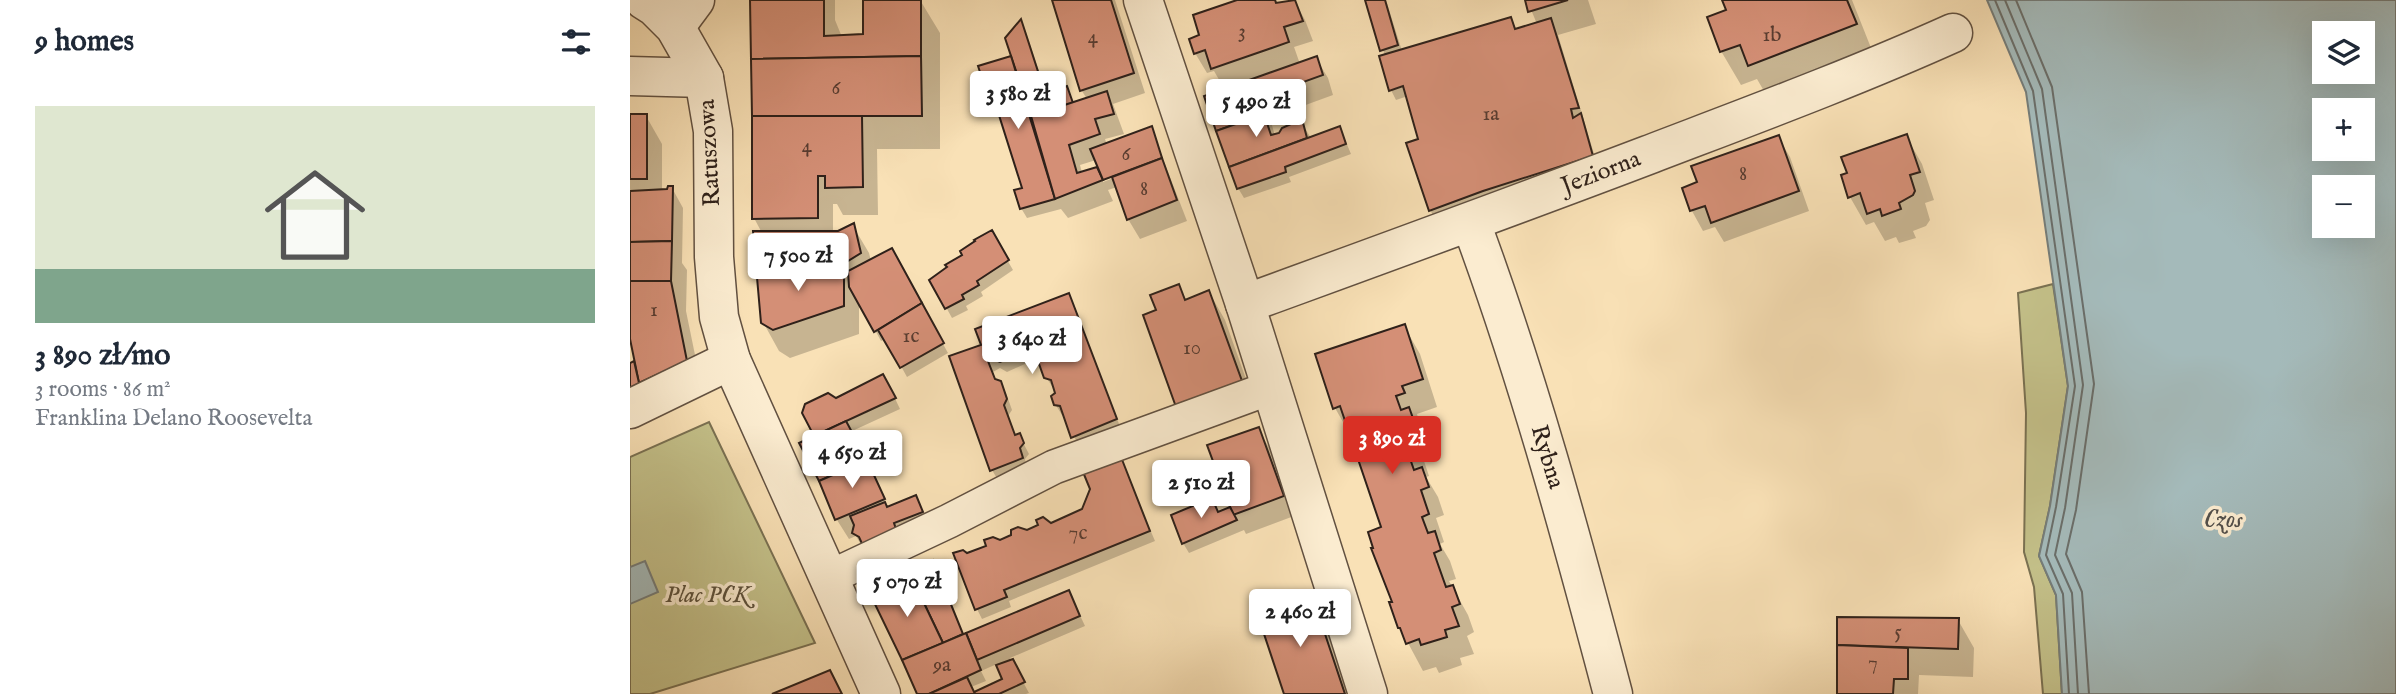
<!DOCTYPE html>
<meta charset="utf-8">
<style>
body{margin:0;font-family:"IM FELL English",serif;background:#f6f6f7;color:#1f2937;height:100vh;display:flex;flex-direction:column;font-size:26px;white-space:nowrap}
*{box-sizing:border-box;margin:0}
p{font-size:23px;color:#747a83}
.icon{flex:none;width:38px;height:38px;fill:none;stroke:currentColor;stroke-width:2;stroke-linecap:round;stroke-linejoin:round}
.map{position:relative;flex:1;overflow:hidden}
.side{display:flex;flex-direction:column;background:#fff;width:630px}
.side>*{flex:none}
.tools{position:absolute;left:1682px;top:21px;display:grid;gap:14px}
.tools a{display:grid;place-items:center;width:63px;height:63px;border-radius:0px;background:#fff;box-shadow:0 7px 28px #0002;font-size:35px}
.price{position:absolute;translate:-50% -60px;padding:0 16px;border-radius:7px;background:#fff;color:#222;font-size:23px;line-height:46px;filter:drop-shadow(0 2px 4px #0008)}
.price::after{content:'';position:absolute;left:50%;top:42px;width:21px;height:16px;margin-left:-10px;background:inherit;clip-path:polygon(0 0,100% 0,50% 100%)}
.price.selected{background:#d93025;color:#fff}
ul{padding:0;list-style:none}
li{display:grid;align-content:center;gap:14px;height:371px;padding:0 35px}
li+li{border-top:2px solid #e0e1e3}
li span{display:grid;place-items:center;height:217px;border-radius:0px;color:#555}
li>.icon{margin-inline-start:auto}
span .icon{width:126px;height:126px;fill:#fffc;stroke-width:1}
li b{font-size:30px}
h2{display:flex;justify-content:space-between;align-items:center;height:84px;padding:0 35px;font-size:30px}
main{display:flex;flex:1;min-height:0}
.map>svg:first-child{display:block}
.green{fill:#c4c18a;stroke:#7a7152;stroke-width:2}
.water{fill:#a4baba;stroke:#757d7a;stroke-width:2;fill-rule:evenodd}
.shadow{fill:#0003;fill-rule:evenodd}
.lines{fill:none;stroke-linecap:round;stroke-linejoin:round}
.shore{stroke:#6a6e6a;stroke-width:2}
.building{fill:#d48f76;stroke:#2f211a;stroke-width:2}
.pedestrian-casing{stroke:#625141;stroke-width:36}
.minor-casing{stroke:#625141;stroke-width:41}
.pedestrian{stroke:#fbecd0;stroke-width:33}
.minor{stroke:#fbecd0;stroke-width:38}
.labels{text-anchor:middle;dominant-baseline:central;stroke-width:7;stroke-linejoin:round;paint-order:stroke}
.number-label{font-size:21px;fill:#583c31}
.street-label{font-size:24px;fill:#2f211a;stroke:#fbecd0}
.park-label{font-size:24px;font-style:italic;fill:#5c513c;stroke:#fbecd0}
.water-label{font-size:26px;font-style:italic;fill:#524f4a;stroke:#fbecd0}
</style>
<main>
<section class="side">
<h2>9 homes<svg class="icon" aria-label="filters" viewBox="0 0 24 24"><path d="M4 7h16M4 17h16"/><circle cx="9" cy="7" r="2"/><circle cx="15" cy="17" r="2"/></svg></h2>
<ul>
<li><span style="background:linear-gradient(#dfe7d0 75%,#7fa58c 0)"><svg class="icon" aria-label="home" viewBox="0 0 24 24"><path d="M3 11l9-7 9 7M6 9v11h12V9"/></svg></span><div><b>3 890 zł/mo</b><p>3 rooms · 86 m²</p><p>Franklina Delano Roosevelta</p></div></li>
</ul>
</section>
<div class="map">
<svg width="1766" height="694" viewBox="0 0 1766 694">
<rect width="100%" height="100%" fill="#f9e1b6"/>
<filter id="stains"><feTurbulence type="fractalNoise" baseFrequency=".00286" numOctaves="4"/><feColorMatrix values="0 0 0 0 .2 0 0 0 0 .09 0 0 0 0 .02 0 0 0 .5 -.17"/></filter>
<radialGradient id="worn" r=".72"><stop offset=".6" stop-color="#630" stop-opacity="0"/><stop offset="1" stop-color="#630" stop-opacity=".3"/></radialGradient>
<g class="green">
<path d="M1423,284L1438,386L1420,506L1409,556L1426,595L1432,694H1413L1404,587L1394,552L1396,413L1388,293Z"/>
<path d="M79,422L185,643L20,694H0V457Z"/>
</g>
<g class="water">
<path d="M1357,0H1766V694H1432L1426,595L1409,556L1420,506L1438,386L1396,92ZM1694,33H1732V72H1694ZM1694,110H1732V149H1694ZM1694,187H1732V226H1694Z"/>
<path d="M15,561L28,592L0,604V567Z"/>
</g>
<g class="shadow">
<path d="M122,0H205V20L212,37L235,35L233,0H290L310,33V149H247L248,215H213L207,204H203V233H209L223,226L239,253L241,261L261,250L318,353L277,377L256,339L251,341L229,301V334L160,358L149,351L133,322L132,233L124,218Z"/>
<path d="M423,0H485L515,93L483,104L494,134L475,139L477,145L521,128L532,156L473,178V182L533,159L557,221L510,239L498,219L487,187L478,190L483,201L438,218L431,209L397,218L391,208L395,189L372,119L365,110L350,67L383,57L391,22L396,32L417,95L436,88L444,103L457,99L452,91ZM466,160L473,176L452,173L450,165Z"/>
<path d="M612,0H646L649,4L664,0L675,20L683,41L664,47L670,64L686,58L698,78L703,95L640,118L645,136L671,122L681,138L710,128L721,154L659,177L661,182L614,198L608,188L576,97L595,90L584,71L577,73L565,53L572,36Z"/>
<path d="M737,0H756L772,51L881,19L887,30L907,24L897,0H958L966,24L928,35L968,167L806,220L800,210L790,141L778,96L766,100L761,90L755,56Z"/>
<path d="M1094,0H1222L1245,58L1138,98L1127,79L1111,85L1091,51L1098,11Z"/>
<path d="M0,116H16L32,144V191L42,188L53,208L52,263L57,270L56,311L72,389L0,400V365L4,363L7,370L0,330Z"/>
<path d="M1276,136L1292,164L1304,200L1295,203L1300,220L1296,226L1283,231L1286,238L1269,243L1266,237L1255,241L1244,222L1236,225L1220,197Z"/>
<path d="M1148,137L1160,157L1179,211L1094,242L1085,227L1073,231L1062,211L1054,189L1069,183Z"/>
<path d="M361,232L383,270L351,292L353,296L336,306L338,310L322,318L301,280L335,256Z"/>
<path d="M548,286L557,301L579,292L595,320L627,410L564,434L547,406L528,311Z"/>
<path d="M439,295L491,429L449,447L435,416L432,415L425,404L427,394L416,377L411,353L401,357L397,363L377,372L370,368L363,372L366,381L370,382L376,393L382,410L378,416L386,437L389,435L399,454L395,459L397,469L368,480L362,470L353,346Z"/>
<path d="M774,326L790,354L807,407L787,414L789,421L786,422L801,455L793,458L799,476L796,477L808,497L814,515L806,518L814,542L810,544L820,561L826,579L819,581L838,615L844,632L837,636L844,654L830,658L832,665L809,673L806,667L793,671L770,628L753,528L721,436L705,408Z"/>
<path d="M259,386L270,409L220,432L259,508L291,507L297,523L235,545L230,543L226,536L219,539L207,520L191,480L186,437L206,400Z"/>
<path d="M628,429L640,449L664,516L616,534L614,530L559,553L553,543L588,514L605,515L579,446Z"/>
<path d="M490,459L525,541L379,601L381,607L352,619L347,609L337,555L420,525L453,510Z"/>
<path d="M308,572L334,636L439,592L455,626L380,658L399,693L396,694H289ZM367,664L374,679L345,693L341,687L356,681L351,671Z"/>
<path d="M681,597L697,625L720,694H656Z"/>
<path d="M1208,618L1328,620L1344,648L1343,677L1289,675L1288,694H1209Z"/>
</g>
<g class="lines">
<g class="shore">
<path d="M1365,0L1403,91L1445,386L1426,507L1416,555L1433,594L1439,694"/>
<path d="M1375,0L1412,89L1453,385L1435,508L1425,555L1442,593L1448,694"/>
<path d="M1386,0L1422,87L1464,384L1446,510L1436,554L1452,592L1459,694"/>
</g>
</g>
<g class="building">
<path d="M120,0H194V36L233,34V0H291V56L121,59Z"/>
<path d="M422,0H481L504,73L450,91Z"/>
<path d="M607,0H645L646,3L665,0L673,21L654,27L659,42L581,69L575,50L564,54L559,39L569,35L563,15Z"/>
<path d="M735,0H755L768,45L750,51Z"/>
<path d="M895,0H938L898,12Z"/>
<path d="M1092,0H1217L1227,24L1118,66L1110,45L1090,52L1077,17L1096,10Z"/>
<path d="M881,17L885,29L921,18L949,108L941,109L943,118L951,113L963,156L853,191L799,211L776,143L788,139L773,86L759,91L749,56Z"/>
<path d="M391,19L415,93L437,86L443,103L401,116L375,38Z"/>
<path d="M291,56L292,116H122L121,59Z"/>
<path d="M381,56L425,199L390,209L384,190L392,188L367,109L363,111L348,66Z"/>
<path d="M687,56L693,75L629,98L634,114L586,131L574,96Z"/>
<path d="M477,91L484,114L465,119L470,134L439,145L447,173L467,167L473,180L425,199L401,116Z"/>
<rect x="0" y="114" width="17" height="65"/>
<path d="M634,114L641,135L649,133L652,128L672,119L677,138L599,167L586,131Z"/>
<path d="M122,116H232L233,187L195,188V176H188V218L122,219Z"/>
<path d="M522,126L532,158L473,180L460,149Z"/>
<path d="M710,126L716,144L655,167L656,172L607,189L599,167Z"/>
<path d="M1277,134L1290,172L1280,175L1285,191L1283,195L1269,203L1271,209L1252,216L1250,209L1237,214L1230,193L1218,198L1211,175L1217,173L1211,157Z"/>
<path d="M1149,135L1169,191L1081,223L1075,206L1060,211L1052,188L1067,182L1061,166Z"/>
<path d="M532,158L547,200L497,220L482,177Z"/>
<path d="M38,186H43L42,241L0,242V191L37,189Z"/>
<path d="M224,223L231,253L210,266H126L123,231H208Z"/>
<path d="M362,230L379,260L347,281L349,285L332,295L334,299L315,309L299,280L317,267L315,265L332,255L330,251L345,241L344,240Z"/>
<path d="M42,241L41,281H0V242Z"/>
<path d="M262,248L292,303L244,332L219,287L218,271Z"/>
<path d="M126,266H210L214,271V306L143,330L131,323Z"/>
<path d="M0,281H41L57,361L9,383L0,339Z"/>
<path d="M549,284L555,300L579,290L612,381L546,407L513,315L526,310L520,295Z"/>
<path d="M439,293L487,419L441,438L430,406L424,405L421,396L425,393L421,380L414,378L408,361L411,356L406,343L395,347L392,353L370,362L363,359L358,361L365,379L371,381L377,399L374,405L385,435L390,433L394,443L390,448L393,458L360,471L319,356L351,345L345,329Z"/>
<path d="M292,303L314,343L270,368L248,330Z"/>
<path d="M775,324L793,379L772,386L775,393L766,396L771,410L779,407L786,427L778,430L784,448L777,450L784,470L792,467L799,487L791,490L799,514L792,517L798,533L805,531L811,550L804,553L816,587L823,585L830,604L822,607L829,626L815,630L817,637L791,645L789,639L776,644L770,628H768L759,602H762L741,548H743L738,532L751,527L710,406L703,409L685,354Z"/>
<path d="M4,361L9,383L0,388V363Z"/>
<path d="M253,374L266,398L184,436L172,413L175,404L198,393L206,398Z"/>
<path d="M216,421L237,460L189,481L169,443Z"/>
<path d="M629,427L654,496L603,515L577,445Z"/>
<path d="M491,457L520,531L374,590L377,597L345,610L323,553L333,550L337,553L356,546L354,540L363,537L370,540L381,535V530L388,527L397,530L408,525L406,520L413,517L421,523L452,509L460,489L453,472Z"/>
<path d="M237,460L255,499L205,520L189,481Z"/>
<path d="M286,495L293,512L264,523L267,532L234,548L229,537L222,533L224,525L220,516L255,502L257,507Z"/>
<path d="M582,498L588,512L600,507L607,520L552,544L541,515Z"/>
<path d="M303,560L333,634L313,643L282,578L293,573L290,566Z"/>
<path d="M282,578L313,643L272,660L241,596Z"/>
<path d="M439,590L450,616L347,660L336,633Z"/>
<path d="M682,595L715,694H654L627,613Z"/>
<path d="M1207,617L1329,618L1328,649L1207,645Z"/>
<path d="M336,633L351,670L299,694H287L272,660Z"/>
<path d="M1207,645L1278,648V679H1264L1263,694H1207Z"/>
<path d="M383,659L395,682L369,694H345L344,692L372,679L366,665Z"/>
<path d="M200,670L212,694H142Z"/>
<path d="M337,677L345,694H299Z"/>
</g>
<g class="lines">
<g class="pedestrian-casing">
<path id="pedestrian" d="M198,578L319,521L424,467L640,388"/>
</g>
<g class="minor-casing">
<g id="minor">
<path d="M14,0L25,7L45,27L74,78L83,131L84,257L89,317L101,360L251,694"/>
<path d="M513,0L615,304L738,694"/>
<path d="M45,27L65,0"/>
<path d="M0,76L74,78"/>
<path d="M841,223C898,377 941,535 983,694"/>
<path d="M615,304C749,255 884,206 1018,155C1120,116 1223,78 1323,33"/>
<path d="M0,409L101,360"/>
</g>
</g>
<use href="#pedestrian" class="pedestrian"/>
<use href="#minor" class="minor"/>
</g>
<g class="labels">
<g class="number-label">
<text x="612" y="31">3</text>
<text x="1142" y="35">1b</text>
<text x="463" y="37">4</text>
<text x="206" y="88">6</text>
<text x="861" y="114">1a</text>
<text x="177" y="146">4</text>
<text x="496" y="154">6</text>
<text x="1113" y="174">8</text>
<text x="514" y="189">8</text>
<text x="24" y="310">1</text>
<text x="281" y="336">1c</text>
<text x="562" y="348">10</text>
<text x="448" y="533">7c</text>
<text x="1268" y="632">5</text>
<text x="1243" y="663">7</text>
<text x="312" y="665">9a</text>
</g>
<g class="street-label">
<text transform="translate(80 153) rotate(-93)">Ratuszowa</text>
<text transform="translate(971 173) rotate(-21)">Jeziorna</text>
<text transform="translate(917 457) rotate(73)">Rybna</text>
</g>
<g class="park-label">
<text x="77" y="595">Plac PCK</text>
</g>
<g class="water-label">
<text x="1593" y="519">Czos</text>
</g>
</g>
<rect width="100%" height="100%" filter="url(#stains)"/>
<rect width="100%" height="100%" fill="url(#worn)"/>
</svg>
<div class="tools">
<a><svg class="icon" aria-label="layers" viewBox="0 0 24 24"><path d="M12 4l9 5-9 5-9-5zM3 14l9 5 9-5"/></svg></a>
<a>+</a>
<a>−</a>
</div>
<b class="price" style="left:388px;top:131px">3 580 zł</b>
<b class="price" style="left:626px;top:139px">5 490 zł</b>
<b class="price" style="left:168px;top:293px">7 500 zł</b>
<b class="price" style="left:402px;top:376px">3 640 zł</b>
<b class="price selected" style="left:762px;top:476px">3 890 zł</b>
<b class="price" style="left:222px;top:490px">4 650 zł</b>
<b class="price" style="left:571px;top:520px">2 510 zł</b>
<b class="price" style="left:277px;top:619px">5 070 zł</b>
<b class="price" style="left:670px;top:649px">2 460 zł</b>
</div>
</main>
